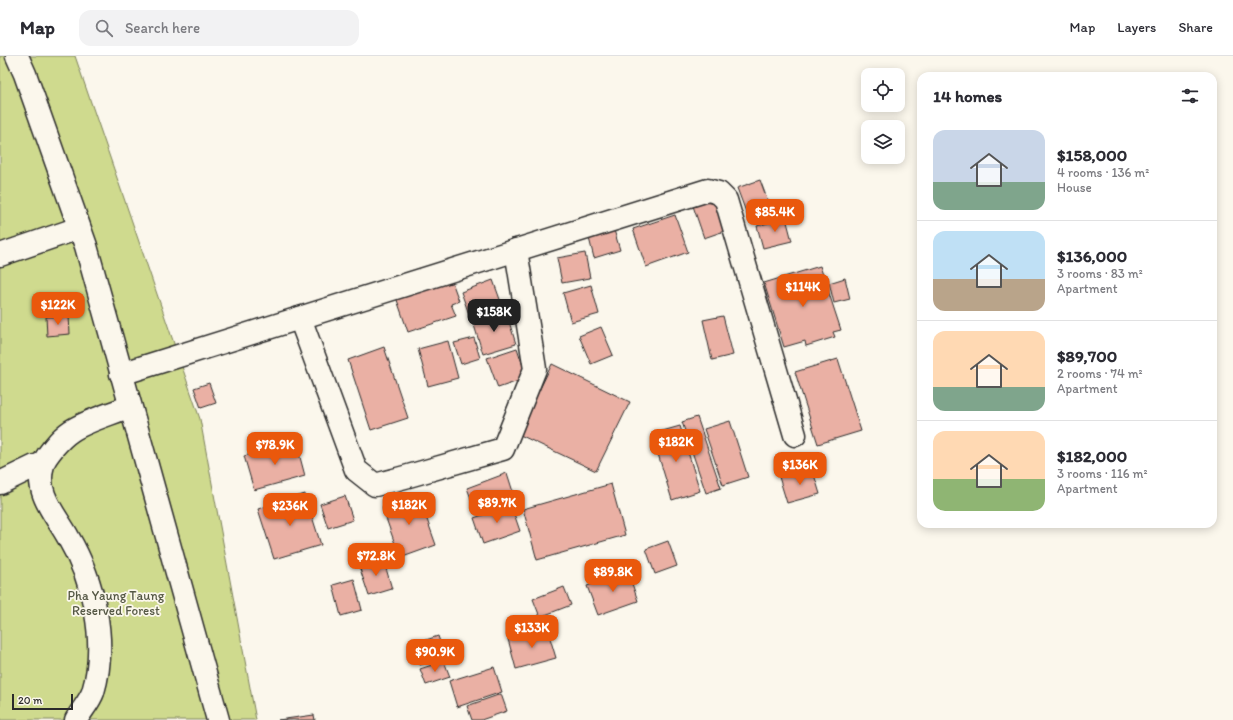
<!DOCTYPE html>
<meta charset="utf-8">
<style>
body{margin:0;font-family:Itim,sans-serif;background:#f2f2f3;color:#2b2b33;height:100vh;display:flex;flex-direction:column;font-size:15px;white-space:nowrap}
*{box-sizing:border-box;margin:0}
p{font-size:13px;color:#7c7c81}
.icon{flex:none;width:22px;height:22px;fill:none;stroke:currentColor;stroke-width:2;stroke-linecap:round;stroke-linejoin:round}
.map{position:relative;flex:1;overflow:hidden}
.details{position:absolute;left:917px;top:16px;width:300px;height:456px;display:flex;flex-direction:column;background:#fff;border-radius:12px;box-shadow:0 2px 10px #0003}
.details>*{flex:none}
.fabs{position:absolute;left:861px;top:12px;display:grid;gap:8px}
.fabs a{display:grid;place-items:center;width:44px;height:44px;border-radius:8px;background:#fff;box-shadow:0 2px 10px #0003;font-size:20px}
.scale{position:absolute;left:12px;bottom:10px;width:61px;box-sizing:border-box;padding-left:4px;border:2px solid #2b2b2b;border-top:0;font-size:11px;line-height:14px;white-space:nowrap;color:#2b2b2b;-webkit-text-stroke:3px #fbf7ec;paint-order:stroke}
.price{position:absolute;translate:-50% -34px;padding:0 9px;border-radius:8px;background:#ea580c;color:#fff;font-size:13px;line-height:26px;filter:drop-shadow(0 1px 2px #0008)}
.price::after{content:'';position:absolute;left:50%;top:24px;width:12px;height:9px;margin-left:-6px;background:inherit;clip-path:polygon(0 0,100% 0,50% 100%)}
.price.active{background:#222;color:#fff}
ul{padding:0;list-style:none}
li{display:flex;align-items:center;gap:12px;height:100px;padding:0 16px}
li+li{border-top:1px solid #e1e1e2}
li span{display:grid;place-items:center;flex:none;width:112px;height:80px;border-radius:12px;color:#555}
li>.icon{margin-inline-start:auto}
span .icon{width:48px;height:48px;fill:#fffc;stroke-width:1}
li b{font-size:17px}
h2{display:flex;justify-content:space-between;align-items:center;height:48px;padding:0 16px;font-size:17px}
header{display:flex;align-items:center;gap:24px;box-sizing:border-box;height:56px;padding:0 20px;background:#fff;border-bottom:1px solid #e1e1e2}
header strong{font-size:19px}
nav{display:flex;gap:22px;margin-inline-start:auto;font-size:14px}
.search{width:280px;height:36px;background:#f2f2f3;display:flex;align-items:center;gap:10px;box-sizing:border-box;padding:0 14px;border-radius:12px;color:#7c7c81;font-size:15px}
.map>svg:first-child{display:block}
.green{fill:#cfda8e;stroke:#7d825c}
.building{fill:#eab0a4;stroke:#2b2b2b}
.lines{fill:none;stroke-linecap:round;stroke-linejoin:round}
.minor-casing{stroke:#2b2b2b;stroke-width:25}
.minor{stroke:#fbf7ec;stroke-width:22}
.labels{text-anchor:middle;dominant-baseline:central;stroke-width:3.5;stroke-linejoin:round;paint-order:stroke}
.park-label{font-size:13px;fill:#545744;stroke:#fbf7ec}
</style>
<header>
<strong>Map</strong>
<div class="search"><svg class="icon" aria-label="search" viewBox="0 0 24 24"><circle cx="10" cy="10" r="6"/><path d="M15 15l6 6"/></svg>Search here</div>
<nav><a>Map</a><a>Layers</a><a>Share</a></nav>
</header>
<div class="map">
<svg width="1233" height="664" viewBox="0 0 1233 664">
<rect width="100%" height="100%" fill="#fbf7ec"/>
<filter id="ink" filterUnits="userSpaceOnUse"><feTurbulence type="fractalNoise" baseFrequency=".025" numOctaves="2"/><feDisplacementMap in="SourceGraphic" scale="8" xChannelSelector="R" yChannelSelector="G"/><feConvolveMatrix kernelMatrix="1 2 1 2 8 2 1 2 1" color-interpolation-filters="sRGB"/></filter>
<g filter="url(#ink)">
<path class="green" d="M0,0H75L200,363L256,664H0Z"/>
<g class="building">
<path d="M760,124L772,156L749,164L737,132Z"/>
<path d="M720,141L730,173L704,182L693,150Z"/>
<path d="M675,159L688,196L646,211L633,173Z"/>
<path d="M786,162L792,185L763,192L757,170Z"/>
<path d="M614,174L620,194L594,202L589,182Z"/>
<path d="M585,197L590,222L562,227L557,202Z"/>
<path d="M820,210L841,274L833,276L835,281L806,290L805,285L784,291L764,227Z"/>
<path d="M845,222L850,243L834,247L829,227Z"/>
<path d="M451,223L459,245L451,248L456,260L408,276L396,241Z"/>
<path d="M493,224L502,249L470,261L461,236Z"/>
<path d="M591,229L599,258L571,266L563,237Z"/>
<path d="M506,256L516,288L483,298L473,266Z"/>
<path d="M69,260L70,278L47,280L46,261Z"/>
<path d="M723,260L733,299L712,304L703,264Z"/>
<path d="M601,271L613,299L591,308L579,280Z"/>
<path d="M474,282L480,302L461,308L454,287Z"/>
<path d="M448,285L458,322L428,330L418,293Z"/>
<path d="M384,291L408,362L371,374L348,304Z"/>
<path d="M517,292L527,322L498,332L487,302Z"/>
<path d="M838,303L861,375L818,388L795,316Z"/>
<path d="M552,308L630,346L596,415L518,378Z"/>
<path d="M209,327L216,347L201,352L194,332Z"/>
<path d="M697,361L721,432L706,437L682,366Z"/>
<path d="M730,365L748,421L723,429L704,373Z"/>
<path d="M680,370L700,435L672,444L652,378Z"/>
<path d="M296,386L305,420L254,434L244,400Z"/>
<path d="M812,412L820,438L787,447L779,421Z"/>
<path d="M507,417L514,439L475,453L467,432Z"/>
<path d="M611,428L625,479L537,504L523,453Z"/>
<path d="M305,438L321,489L274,503L258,453Z"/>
<path d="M418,438L436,489L400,502L382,451Z"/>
<path d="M345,440L353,464L328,472L320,448Z"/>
<path d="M511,449L520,475L483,488L474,462Z"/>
<path d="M668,485L677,510L655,518L646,493Z"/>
<path d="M383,502L392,533L369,540L359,510Z"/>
<path d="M628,516L638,545L598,559L587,530Z"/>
<path d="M354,523L362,554L341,560L333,529Z"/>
<path d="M564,531L571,549L540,561L533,543Z"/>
<path d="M547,572L556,602L516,613L508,583Z"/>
<path d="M438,580L445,601L420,609L414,588Z"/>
<path d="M444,605L450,621L426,629L420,613Z"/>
<path d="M494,611L502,636L457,651L449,625Z"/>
<path d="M501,638L507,655L481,664H472L467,650Z"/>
<path d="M314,659L315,664H278Z"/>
</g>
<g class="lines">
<g class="minor-casing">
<g id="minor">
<path d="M17,0L25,18L86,190L218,664"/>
<path d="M0,199L79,172"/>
<path d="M300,262L356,414L375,429L405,421L503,393L535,313L516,194"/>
<path d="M121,318L708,134L719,137L726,144L795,379"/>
<path d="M0,427L35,410L42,409"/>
<path d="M76,664C81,655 90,645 93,636C108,586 94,525 68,481C56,459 34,437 43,409C44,403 50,396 54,391C59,385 65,379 71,375C88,364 112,358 130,350"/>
</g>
</g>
<use href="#minor" class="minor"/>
</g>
</g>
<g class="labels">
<g class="park-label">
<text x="116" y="539">Pha Yaung Taung<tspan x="116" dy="15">Reserved Forest</tspan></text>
</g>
</g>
</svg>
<div class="fabs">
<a><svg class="icon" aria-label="locate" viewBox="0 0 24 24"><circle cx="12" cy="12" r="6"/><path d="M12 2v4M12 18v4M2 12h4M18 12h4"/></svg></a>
<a><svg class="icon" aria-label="layers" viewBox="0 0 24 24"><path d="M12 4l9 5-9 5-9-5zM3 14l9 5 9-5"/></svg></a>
</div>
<div class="scale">20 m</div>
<b class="price" style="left:775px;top:177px">$85.4K</b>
<b class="price" style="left:803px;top:252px">$114K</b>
<b class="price" style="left:58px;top:270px">$122K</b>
<b class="price active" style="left:494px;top:277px">$158K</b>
<b class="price" style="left:676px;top:407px">$182K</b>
<b class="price" style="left:275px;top:410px">$78.9K</b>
<b class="price" style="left:800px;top:430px">$136K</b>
<b class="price" style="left:497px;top:468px">$89.7K</b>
<b class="price" style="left:409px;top:470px">$182K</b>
<b class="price" style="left:290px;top:471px">$236K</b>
<b class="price" style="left:376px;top:521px">$72.8K</b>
<b class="price" style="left:613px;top:537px">$89.8K</b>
<b class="price" style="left:532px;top:593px">$133K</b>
<b class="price" style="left:435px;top:617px">$90.9K</b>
<section class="details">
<h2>14 homes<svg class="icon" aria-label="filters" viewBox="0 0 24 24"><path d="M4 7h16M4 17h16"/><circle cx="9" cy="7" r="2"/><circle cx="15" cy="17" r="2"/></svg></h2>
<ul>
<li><span style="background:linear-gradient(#c9d6e8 65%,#7fa58c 0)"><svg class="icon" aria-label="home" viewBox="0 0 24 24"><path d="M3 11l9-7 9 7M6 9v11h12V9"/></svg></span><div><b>$158,000</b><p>4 rooms · 136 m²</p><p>House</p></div></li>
<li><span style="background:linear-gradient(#bfe0f5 60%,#b9a48a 0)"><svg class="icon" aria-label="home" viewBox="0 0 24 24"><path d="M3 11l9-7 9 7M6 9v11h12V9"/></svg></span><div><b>$136,000</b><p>3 rooms · 83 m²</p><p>Apartment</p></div></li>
<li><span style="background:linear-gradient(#ffd9b3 70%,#7fa58c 0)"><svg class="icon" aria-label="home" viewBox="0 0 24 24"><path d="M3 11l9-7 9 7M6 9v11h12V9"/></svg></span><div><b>$89,700</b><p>2 rooms · 74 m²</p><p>Apartment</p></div></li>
<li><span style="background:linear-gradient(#ffd9b3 60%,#8fb573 0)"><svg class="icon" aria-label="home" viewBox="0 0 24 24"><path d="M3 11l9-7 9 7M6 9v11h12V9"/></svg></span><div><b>$182,000</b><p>3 rooms · 116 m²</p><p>Apartment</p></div></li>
</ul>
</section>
</div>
